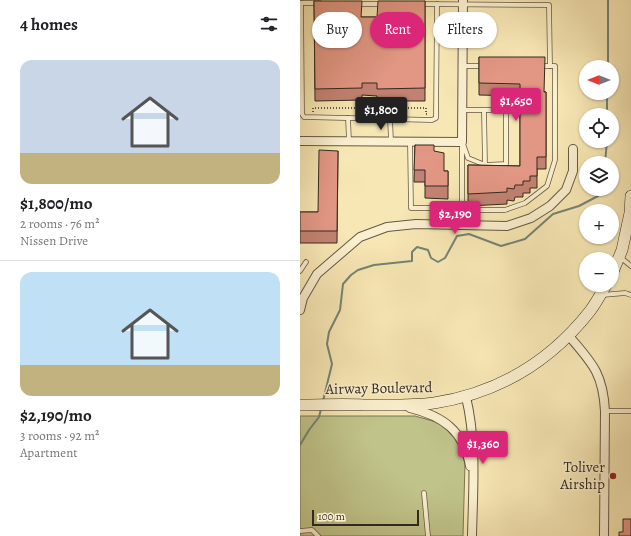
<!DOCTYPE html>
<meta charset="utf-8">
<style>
body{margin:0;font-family:Alegreya,serif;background:#f2f2f2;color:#202124;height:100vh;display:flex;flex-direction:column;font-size:15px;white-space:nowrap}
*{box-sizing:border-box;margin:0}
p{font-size:13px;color:#757577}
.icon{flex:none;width:22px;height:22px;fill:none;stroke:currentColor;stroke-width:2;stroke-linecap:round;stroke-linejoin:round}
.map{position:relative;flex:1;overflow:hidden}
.side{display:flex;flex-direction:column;background:#fff;width:300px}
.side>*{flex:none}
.banner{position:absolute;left:12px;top:12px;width:259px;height:36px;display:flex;gap:8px}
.needle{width:26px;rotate:270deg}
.buttons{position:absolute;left:279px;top:60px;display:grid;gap:8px}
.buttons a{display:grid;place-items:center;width:40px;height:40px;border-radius:50%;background:#fff;box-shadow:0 1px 3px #0004;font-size:20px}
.scale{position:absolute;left:12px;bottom:10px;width:107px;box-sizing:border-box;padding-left:4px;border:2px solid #34291e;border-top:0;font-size:11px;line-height:14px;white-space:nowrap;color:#34291e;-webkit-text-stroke:3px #faefce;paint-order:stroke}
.price{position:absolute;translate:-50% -34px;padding:0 9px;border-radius:4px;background:#db2777;color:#fff;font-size:13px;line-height:26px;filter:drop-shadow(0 1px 2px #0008)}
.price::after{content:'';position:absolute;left:50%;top:24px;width:12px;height:9px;margin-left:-6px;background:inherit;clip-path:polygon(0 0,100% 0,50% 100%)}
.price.selected{background:#222;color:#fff}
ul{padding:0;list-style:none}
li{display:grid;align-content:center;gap:8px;height:212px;padding:0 20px}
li+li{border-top:1px solid #e0e0e0}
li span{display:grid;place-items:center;height:124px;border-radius:12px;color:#555}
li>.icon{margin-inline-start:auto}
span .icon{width:72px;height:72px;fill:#fffc;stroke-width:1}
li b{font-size:17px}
h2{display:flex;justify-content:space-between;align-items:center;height:48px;padding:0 20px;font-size:17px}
.pill{padding:0 14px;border-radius:18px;background:#fff;box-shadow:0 1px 3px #0004;font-size:14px;line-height:36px}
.pill.selected{background:#db2777;color:#fff}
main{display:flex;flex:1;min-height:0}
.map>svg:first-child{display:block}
.green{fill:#c0c48a;stroke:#7a7654}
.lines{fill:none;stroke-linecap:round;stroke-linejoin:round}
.stream{stroke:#738375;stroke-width:2}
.service-casing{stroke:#655844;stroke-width:5.5}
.minor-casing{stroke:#655844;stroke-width:10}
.secondary-casing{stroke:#34291e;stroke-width:12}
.path{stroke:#34291e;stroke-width:1.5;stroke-dasharray:1 2;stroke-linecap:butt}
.service{stroke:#faefce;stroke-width:4}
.minor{stroke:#faefce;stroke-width:8}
.secondary{stroke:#faefce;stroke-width:11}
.wall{fill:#c28272;stroke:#34291e}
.building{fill:#e29784;stroke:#34291e}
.poi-dot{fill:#8f2418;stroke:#faefce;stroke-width:1.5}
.labels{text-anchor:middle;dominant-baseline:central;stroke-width:3;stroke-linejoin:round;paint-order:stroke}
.street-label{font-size:15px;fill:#34291e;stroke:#faefce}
.poi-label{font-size:15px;fill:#34291e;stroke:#faefce;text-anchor:end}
</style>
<main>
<section class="side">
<h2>4 homes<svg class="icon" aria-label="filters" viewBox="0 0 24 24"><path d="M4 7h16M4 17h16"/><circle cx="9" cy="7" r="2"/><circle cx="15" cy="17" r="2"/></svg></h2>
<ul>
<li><span style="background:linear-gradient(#c9d6e8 75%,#c2b280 0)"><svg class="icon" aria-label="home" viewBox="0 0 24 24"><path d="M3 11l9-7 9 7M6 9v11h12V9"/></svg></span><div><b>$1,800/mo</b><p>2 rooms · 76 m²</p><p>Nissen Drive</p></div></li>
<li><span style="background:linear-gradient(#bfe0f5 75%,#c2b280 0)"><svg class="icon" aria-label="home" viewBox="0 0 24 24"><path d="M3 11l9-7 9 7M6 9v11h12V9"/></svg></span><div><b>$2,190/mo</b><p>3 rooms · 92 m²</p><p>Apartment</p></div></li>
</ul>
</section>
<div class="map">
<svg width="331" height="536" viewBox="0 0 331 536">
<rect width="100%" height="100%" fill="#f7e7b4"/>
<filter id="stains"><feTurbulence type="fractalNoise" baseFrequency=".005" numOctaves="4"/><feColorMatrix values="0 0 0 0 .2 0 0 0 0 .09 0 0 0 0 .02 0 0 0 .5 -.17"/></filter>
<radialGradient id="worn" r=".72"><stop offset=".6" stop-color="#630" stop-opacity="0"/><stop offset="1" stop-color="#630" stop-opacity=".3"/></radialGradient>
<path class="green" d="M0,416H115L140,423L157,440L165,463L163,536H0Z"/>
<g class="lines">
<g class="stream">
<path d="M308,67V0"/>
<path d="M307,115V93"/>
<path d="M305,163L307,141"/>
<path d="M23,401L32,364L27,344L29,332L40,310L43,284L51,275L58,270L74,265L112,261V252L117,247L128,250L131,258L138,262L145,258L157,236L169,234L201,246L225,239L253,214L279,206L298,196L301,189"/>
<path d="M0,445L9,430L19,417L21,409"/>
</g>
<g class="service-casing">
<g id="service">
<path d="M0,3H20"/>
<path d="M1,3L2,114L4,117L132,120L136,118L137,4"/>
<path d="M56,4H82"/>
<path d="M120,4L249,5L250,66"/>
<path d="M163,66H184"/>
<path d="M163,110H206V164L185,165L184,110"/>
<path d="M48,118L49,141"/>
<path d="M90,119L91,141"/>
<path d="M110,142L111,208H147L162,210"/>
<path d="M162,142V210H205L225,203L247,186L255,160V66H241"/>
<path d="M163,144L168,158L185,165"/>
<path d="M320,257L331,266"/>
<path d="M0,271L6,262"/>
<path d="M302,295L325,293L331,295"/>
<path d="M305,411H331"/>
<path d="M124,493L128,536"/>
<path d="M0,531L12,530L18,536"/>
</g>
</g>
<g class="minor-casing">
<g id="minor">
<path d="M0,141L162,142L163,0"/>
<path d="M0,310L3,298L17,274L60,237L87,227L116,224L207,226L231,218L250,206L266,190L273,171V149"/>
<path d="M269,336C292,363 303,373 305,411L304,536"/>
<path d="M166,397C177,442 173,490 172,536"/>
<path d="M110,408C143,416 164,431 170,466"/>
</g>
</g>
<g class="secondary-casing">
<g id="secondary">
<path d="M312,274L322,250L330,213L331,196"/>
<path d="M0,405C21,405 43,404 64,405C87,405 111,406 134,403C198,393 250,362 290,311C296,303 301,294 306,285"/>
</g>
</g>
<path class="path" d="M13,112V108H126V114H127"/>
<use href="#service" class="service"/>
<use href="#minor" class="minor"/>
<use href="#secondary" class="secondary"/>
</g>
<g class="wall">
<path d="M14,1L61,17H77L125,1V101H77V96L62,95V100L15,101Z"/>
<path d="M179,57L245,92H246V169H237V188H230V193H223V197H215L214,201L207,200V204L168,206V165L220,166V96L179,95Z"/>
<path d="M115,145L134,151L144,171H148V199L125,198V182H114Z"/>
<path d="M38,151L37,243H0V212H18Z"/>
</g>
<g class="building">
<path d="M14,1H62L61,17H77L78,1H125V88L77,89V83H62V88L15,89Z"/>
<path d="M179,57H245L244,92H246V157H237V176H230V181H223V185H215L214,189L207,188V192L168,194V165L220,166V84L179,83Z"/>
<path d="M115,145H134V151L144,153V171H148V186H125V170H114Z"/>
<path d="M19,150L38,151L37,231H0V212H18Z"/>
<path d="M323,519H331V536H319V532H323Z"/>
</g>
<circle class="poi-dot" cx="313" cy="476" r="4"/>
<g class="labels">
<g class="street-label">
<text transform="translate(79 388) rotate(-1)">Airway Boulevard</text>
</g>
<g class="poi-label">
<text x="305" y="467">Toliver<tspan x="305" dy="17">Airship</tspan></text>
</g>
</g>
<rect width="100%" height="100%" filter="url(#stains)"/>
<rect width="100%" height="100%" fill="url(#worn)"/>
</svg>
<div class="buttons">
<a><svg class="needle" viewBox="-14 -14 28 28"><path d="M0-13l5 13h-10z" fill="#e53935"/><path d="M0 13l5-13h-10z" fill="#757577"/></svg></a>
<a><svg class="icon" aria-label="locate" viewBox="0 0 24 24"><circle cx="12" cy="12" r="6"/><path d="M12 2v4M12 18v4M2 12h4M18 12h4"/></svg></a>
<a><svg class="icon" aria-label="layers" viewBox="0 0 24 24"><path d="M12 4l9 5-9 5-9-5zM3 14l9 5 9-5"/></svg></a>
<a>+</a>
<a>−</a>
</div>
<div class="scale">100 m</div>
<b class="price" style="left:216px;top:122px">$1,650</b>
<b class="price selected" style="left:81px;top:131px">$1,800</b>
<b class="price" style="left:155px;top:235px">$2,190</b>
<b class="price" style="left:183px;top:465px">$1,360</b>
<div class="banner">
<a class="pill">Buy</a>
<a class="pill selected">Rent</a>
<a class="pill">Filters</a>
</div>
</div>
</main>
